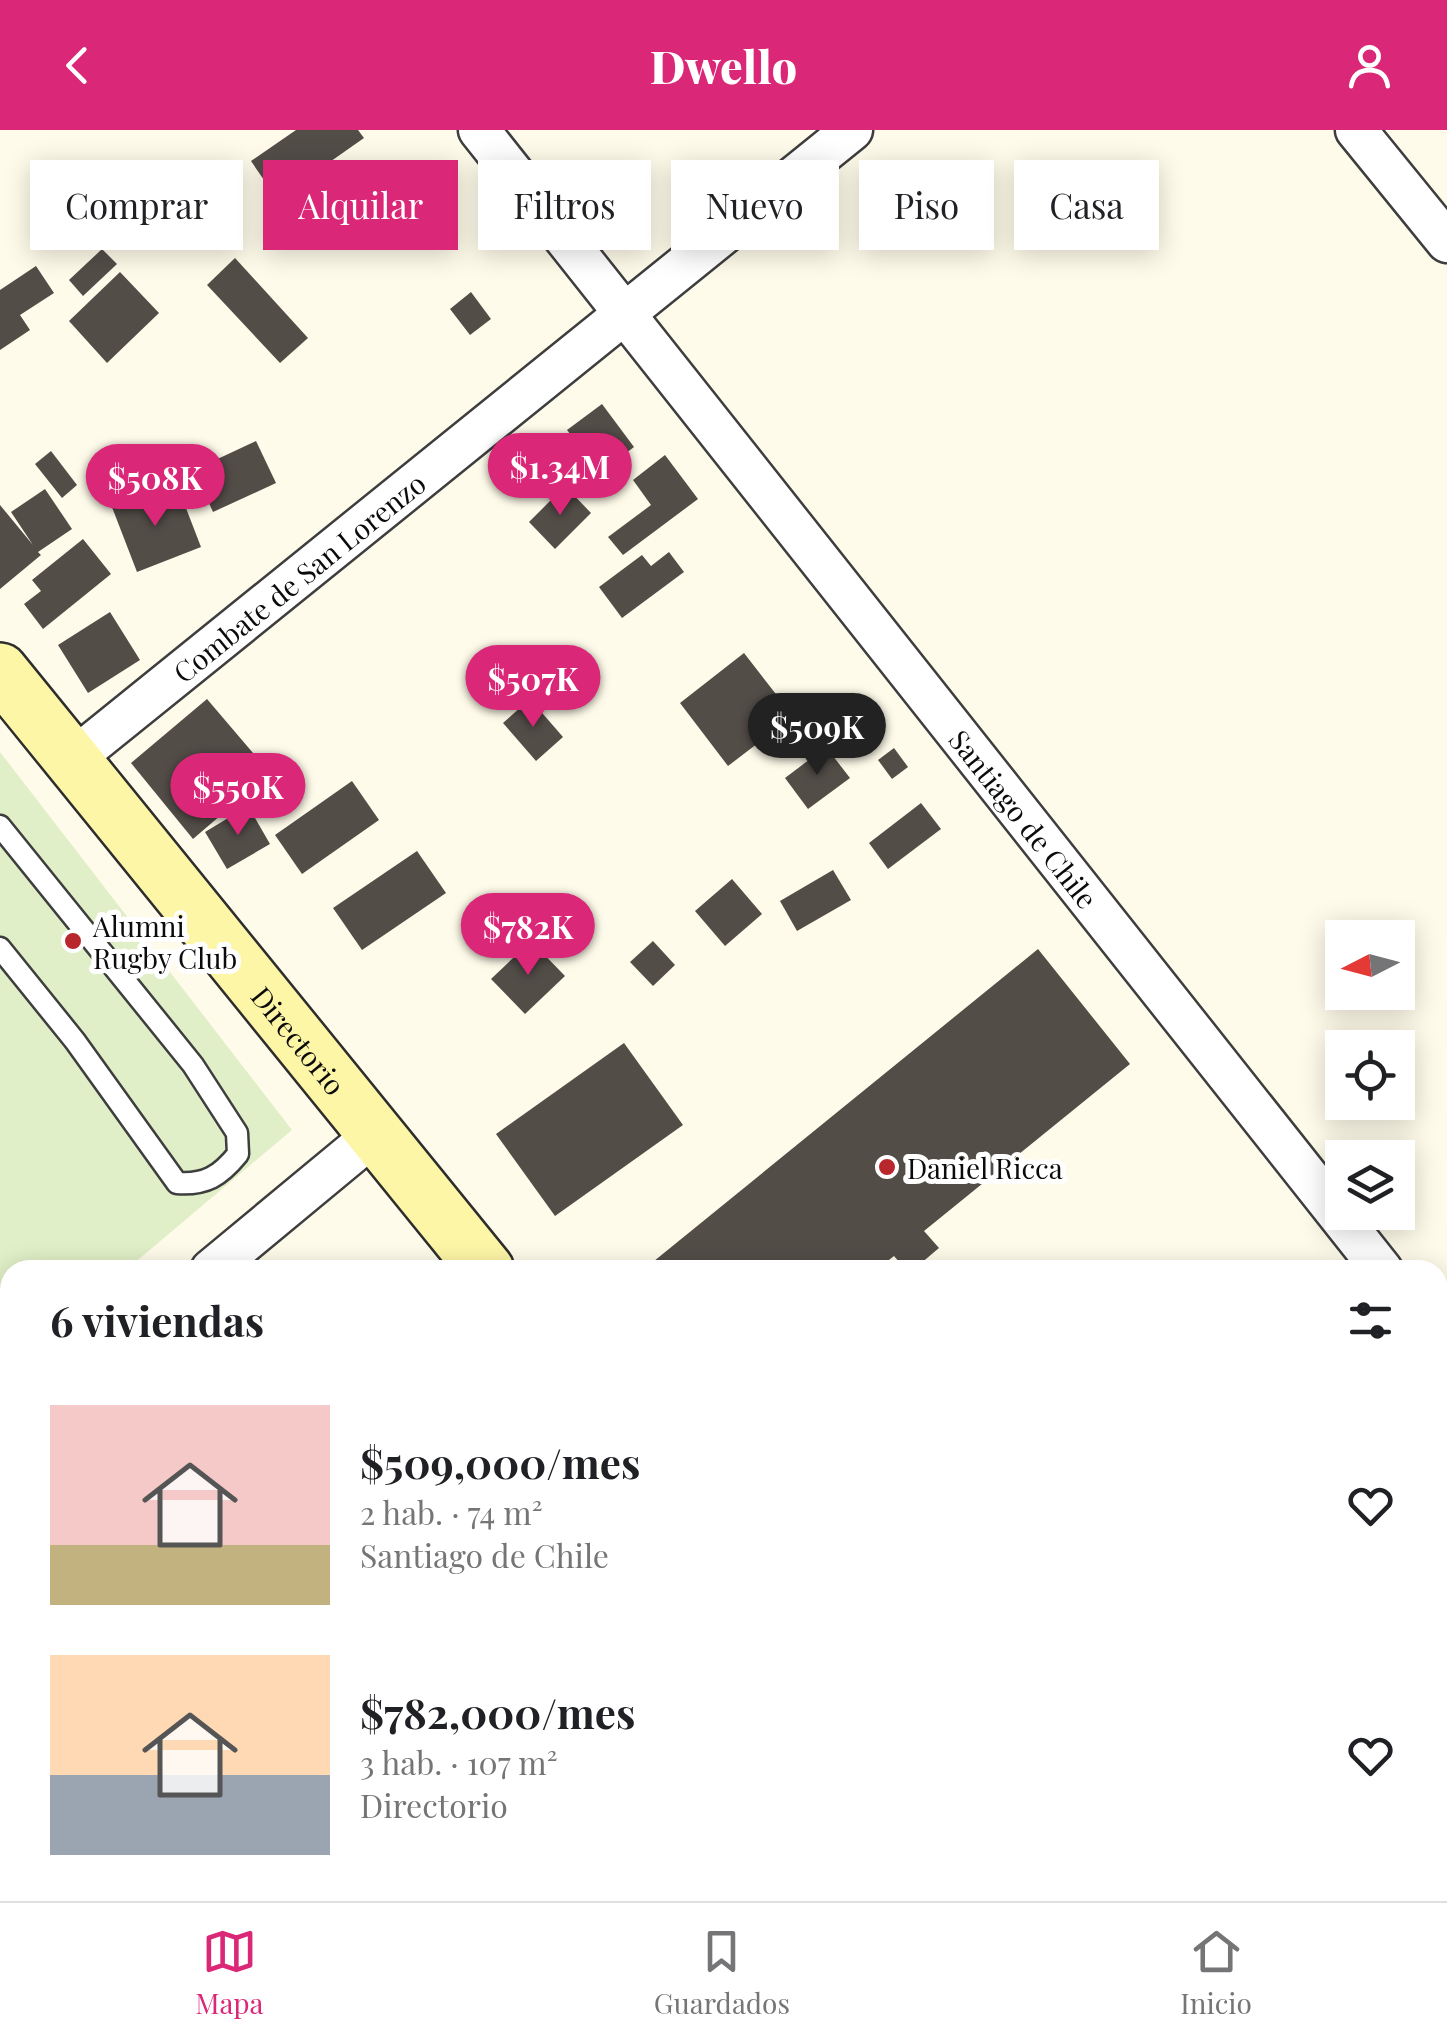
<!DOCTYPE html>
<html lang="es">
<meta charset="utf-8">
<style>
body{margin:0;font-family:"Playfair Display",serif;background:#f2f2f2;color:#202124;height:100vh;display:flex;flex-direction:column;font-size:38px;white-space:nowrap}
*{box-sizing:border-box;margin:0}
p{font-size:32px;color:#757577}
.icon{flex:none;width:55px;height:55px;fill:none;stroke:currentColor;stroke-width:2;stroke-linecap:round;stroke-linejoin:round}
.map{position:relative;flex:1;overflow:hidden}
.panel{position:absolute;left:0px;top:1130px;width:1448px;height:642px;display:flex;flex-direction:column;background:#fff;border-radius:30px 30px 0 0;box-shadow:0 5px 25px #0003}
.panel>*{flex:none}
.guide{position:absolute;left:30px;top:30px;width:1388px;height:90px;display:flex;gap:20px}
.needle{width:65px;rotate:264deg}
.controls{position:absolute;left:1325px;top:790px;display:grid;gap:20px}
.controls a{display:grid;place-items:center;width:90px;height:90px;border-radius:0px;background:#fff;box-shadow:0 5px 25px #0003;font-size:50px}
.price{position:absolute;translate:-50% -85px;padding:0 22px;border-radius:35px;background:#db2777;color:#fff;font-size:32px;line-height:65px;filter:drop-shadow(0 2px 5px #0008)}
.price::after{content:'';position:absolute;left:50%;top:60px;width:30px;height:22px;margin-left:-15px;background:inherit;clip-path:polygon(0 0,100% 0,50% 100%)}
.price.selected{background:#222;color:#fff}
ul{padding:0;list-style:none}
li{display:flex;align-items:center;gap:30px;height:250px;padding:0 50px}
li span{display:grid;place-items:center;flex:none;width:280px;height:200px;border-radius:0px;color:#555}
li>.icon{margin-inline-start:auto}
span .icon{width:120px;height:120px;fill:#fffc;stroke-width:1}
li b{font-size:42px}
h2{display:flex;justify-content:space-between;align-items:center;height:120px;padding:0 50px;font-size:42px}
.tag{padding:0 35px;border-radius:0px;background:#fff;box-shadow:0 5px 25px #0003;font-size:35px;line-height:90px}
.tag.selected{background:#db2777;color:#fff}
header{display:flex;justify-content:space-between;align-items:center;height:130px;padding:0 50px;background:#db2777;color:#fff;font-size:45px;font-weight:800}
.tab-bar{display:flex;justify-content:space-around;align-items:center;height:140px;border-top:2px solid #e0e0e0;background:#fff;font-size:28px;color:#757577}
.tab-bar a{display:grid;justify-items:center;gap:5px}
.tab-bar .selected{color:#db2777}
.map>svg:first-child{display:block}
.pitch{fill:#e0efc7}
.building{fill:#534d48}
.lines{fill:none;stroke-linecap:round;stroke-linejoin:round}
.service-casing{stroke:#3e3e3e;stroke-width:25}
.minor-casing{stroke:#3e3e3e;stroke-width:45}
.secondary-casing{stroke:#2d2d2d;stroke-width:60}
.service{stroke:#fff;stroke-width:20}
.minor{stroke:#fff;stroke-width:40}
.secondary{stroke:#fdf6a6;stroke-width:55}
.poi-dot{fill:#b7272b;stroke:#fff;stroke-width:4}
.labels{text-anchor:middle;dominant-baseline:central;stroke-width:10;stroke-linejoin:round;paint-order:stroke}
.street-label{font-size:28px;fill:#0b0b0b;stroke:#fff}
.poi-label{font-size:28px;fill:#0b0b0b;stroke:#fff;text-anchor:start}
</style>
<header><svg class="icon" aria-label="back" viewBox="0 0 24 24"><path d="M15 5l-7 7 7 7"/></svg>Dwello<svg class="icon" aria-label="person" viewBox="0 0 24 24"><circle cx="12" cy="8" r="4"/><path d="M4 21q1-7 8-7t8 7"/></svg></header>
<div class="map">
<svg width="1447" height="1771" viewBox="0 0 1447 1771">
<rect width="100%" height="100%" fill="#fffbea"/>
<g class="pitch">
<path d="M0,622L292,1000L126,1140H10V1237L0,1246Z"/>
<path d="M10,1391V1762H797L803,1771H0V1399Z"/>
</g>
<g class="building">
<path d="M296,0H358L364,8L277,69L251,31Z"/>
<path d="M102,119L117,134L83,166L69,150Z"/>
<path d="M235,128L308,208L280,233L207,155Z"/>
<path d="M36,136L54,163L20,185L30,200L0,220V160Z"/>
<path d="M120,142L159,183L107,233L69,191Z"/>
<path d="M471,162L491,189L470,205L450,179Z"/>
<path d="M602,274L634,317L600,343L567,300Z"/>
<path d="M256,311L276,353L213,382L194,340Z"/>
<path d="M51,321L77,355L62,368L35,334Z"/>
<path d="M665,325L698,369L623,425L608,407L651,375L633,350Z"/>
<path d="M565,356L591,383L555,419L529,392Z"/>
<path d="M45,359L72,399L38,422L41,425L0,459V375L33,415L11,382Z"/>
<path d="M179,360L201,417L137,442L110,372L134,363L139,376Z"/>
<path d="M83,409L111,444L43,499L24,474L41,461L32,450Z"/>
<path d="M669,422L684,442L622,488L599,457L642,425L651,436Z"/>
<path d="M110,482L140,530L88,563L58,515Z"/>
<path d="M744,523L779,568L759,583L774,601L728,636L680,573Z"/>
<path d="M207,569L270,643L193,709L131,633Z"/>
<path d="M530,569L563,607L536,631L503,593Z"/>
<path d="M826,617L850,648L808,679L785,648Z"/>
<path d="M894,618L908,637L892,649L878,630Z"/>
<path d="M352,651L379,690L302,744L275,705Z"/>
<path d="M921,673L941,699L888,739L869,713Z"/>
<path d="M248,676L270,714L227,739L205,702Z"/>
<path d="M417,721L446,763L362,820L333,778Z"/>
<path d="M833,740L851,770L797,801L780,771Z"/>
<path d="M732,749L762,784L725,816L695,781Z"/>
<path d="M531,811L565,846L525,884L491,849Z"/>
<path d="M653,811L675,835L653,856L630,832Z"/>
<path d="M1038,819L1130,934L924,1101L939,1118L913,1140H906L894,1126L876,1140H643Z"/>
<path d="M624,913L683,995L555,1086L496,1004Z"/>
<rect x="1438" y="1489" width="9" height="39"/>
<path d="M1438,1537H1447V1678L1438,1677Z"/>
<path d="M1081,1762H1145L1131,1771H1086Z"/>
<path d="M1282,1762H1314L1317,1771H1285Z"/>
</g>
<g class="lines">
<g class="service-casing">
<path id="service" d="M0,696L193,935L237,1003L238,1024C220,1046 206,1055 177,1053L75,911L0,818"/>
</g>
<g class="minor-casing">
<g id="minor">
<path id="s1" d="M479,0L1382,1140"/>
<path d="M1356,0L1447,112"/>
<path id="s2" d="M73,629L852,0"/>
<path d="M211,1140L375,1004"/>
<path d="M1438,1210L1447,1222"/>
<path d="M0,1316L10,1308"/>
</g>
</g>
<g class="secondary-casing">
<g id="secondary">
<path id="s3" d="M0,541L486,1140"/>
<path d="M992,1762L998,1771"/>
</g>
</g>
<use href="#service" class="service"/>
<use href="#minor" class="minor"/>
<use href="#secondary" class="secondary"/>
</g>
<g class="poi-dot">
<circle cx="73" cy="811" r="10"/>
<circle cx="887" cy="1037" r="10"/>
</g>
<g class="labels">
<g class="street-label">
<text stroke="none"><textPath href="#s2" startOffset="290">Combate de San Lorenzo</textPath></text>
<text stroke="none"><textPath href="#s1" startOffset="878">Santiago de Chile</textPath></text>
<text stroke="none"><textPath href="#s3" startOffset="475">Directorio</textPath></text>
</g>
<g class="poi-label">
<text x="93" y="795">Alumni<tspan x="93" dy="32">Rugby Club</tspan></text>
<text x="907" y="1037">Daniel Ricca</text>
</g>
</g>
</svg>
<div class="controls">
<a><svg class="needle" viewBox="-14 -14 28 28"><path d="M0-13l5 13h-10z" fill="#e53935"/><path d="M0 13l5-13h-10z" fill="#757577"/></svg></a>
<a><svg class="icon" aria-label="locate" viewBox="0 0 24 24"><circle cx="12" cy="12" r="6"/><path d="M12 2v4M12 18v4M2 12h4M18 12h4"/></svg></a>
<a><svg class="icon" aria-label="layers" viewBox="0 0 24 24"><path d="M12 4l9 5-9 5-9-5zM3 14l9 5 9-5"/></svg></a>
</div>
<b class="price" style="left:560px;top:388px">$1.34M</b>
<b class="price" style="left:155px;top:399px">$508K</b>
<b class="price" style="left:533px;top:600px">$507K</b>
<b class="price selected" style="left:817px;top:648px">$509K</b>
<b class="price" style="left:238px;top:708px">$550K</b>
<b class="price" style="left:528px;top:848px">$782K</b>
<div class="guide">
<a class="tag">Comprar</a>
<a class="tag selected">Alquilar</a>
<a class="tag">Filtros</a>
<a class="tag">Nuevo</a>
<a class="tag">Piso</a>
<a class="tag">Casa</a>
</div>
<section class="panel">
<h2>6 viviendas<svg class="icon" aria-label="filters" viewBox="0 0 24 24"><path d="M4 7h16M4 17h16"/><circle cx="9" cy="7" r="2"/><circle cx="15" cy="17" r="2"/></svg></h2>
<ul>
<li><span style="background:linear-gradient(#f6c9c9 70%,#c2b280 0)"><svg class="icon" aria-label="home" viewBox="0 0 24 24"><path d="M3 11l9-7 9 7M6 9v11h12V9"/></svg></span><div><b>$509,000/mes</b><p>2 hab. · 74 m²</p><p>Santiago de Chile</p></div><svg class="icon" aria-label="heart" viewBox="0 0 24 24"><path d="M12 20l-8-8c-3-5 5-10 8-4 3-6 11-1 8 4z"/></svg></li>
<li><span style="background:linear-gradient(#ffd9b3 60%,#9aa5b1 0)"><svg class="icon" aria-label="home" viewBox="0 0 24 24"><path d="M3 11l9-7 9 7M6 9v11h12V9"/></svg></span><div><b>$782,000/mes</b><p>3 hab. · 107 m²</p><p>Directorio</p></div><svg class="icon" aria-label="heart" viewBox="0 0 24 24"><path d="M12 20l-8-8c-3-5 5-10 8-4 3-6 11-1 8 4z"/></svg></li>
</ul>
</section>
</div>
<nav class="tab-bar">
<a class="selected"><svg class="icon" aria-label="map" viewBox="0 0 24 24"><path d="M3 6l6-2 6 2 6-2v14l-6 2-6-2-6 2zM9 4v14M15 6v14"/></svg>Mapa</a>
<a><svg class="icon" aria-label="saved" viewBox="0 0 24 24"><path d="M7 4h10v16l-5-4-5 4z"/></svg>Guardados</a>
<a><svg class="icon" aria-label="home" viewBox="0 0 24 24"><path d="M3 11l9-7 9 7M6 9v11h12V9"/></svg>Inicio</a>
</nav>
